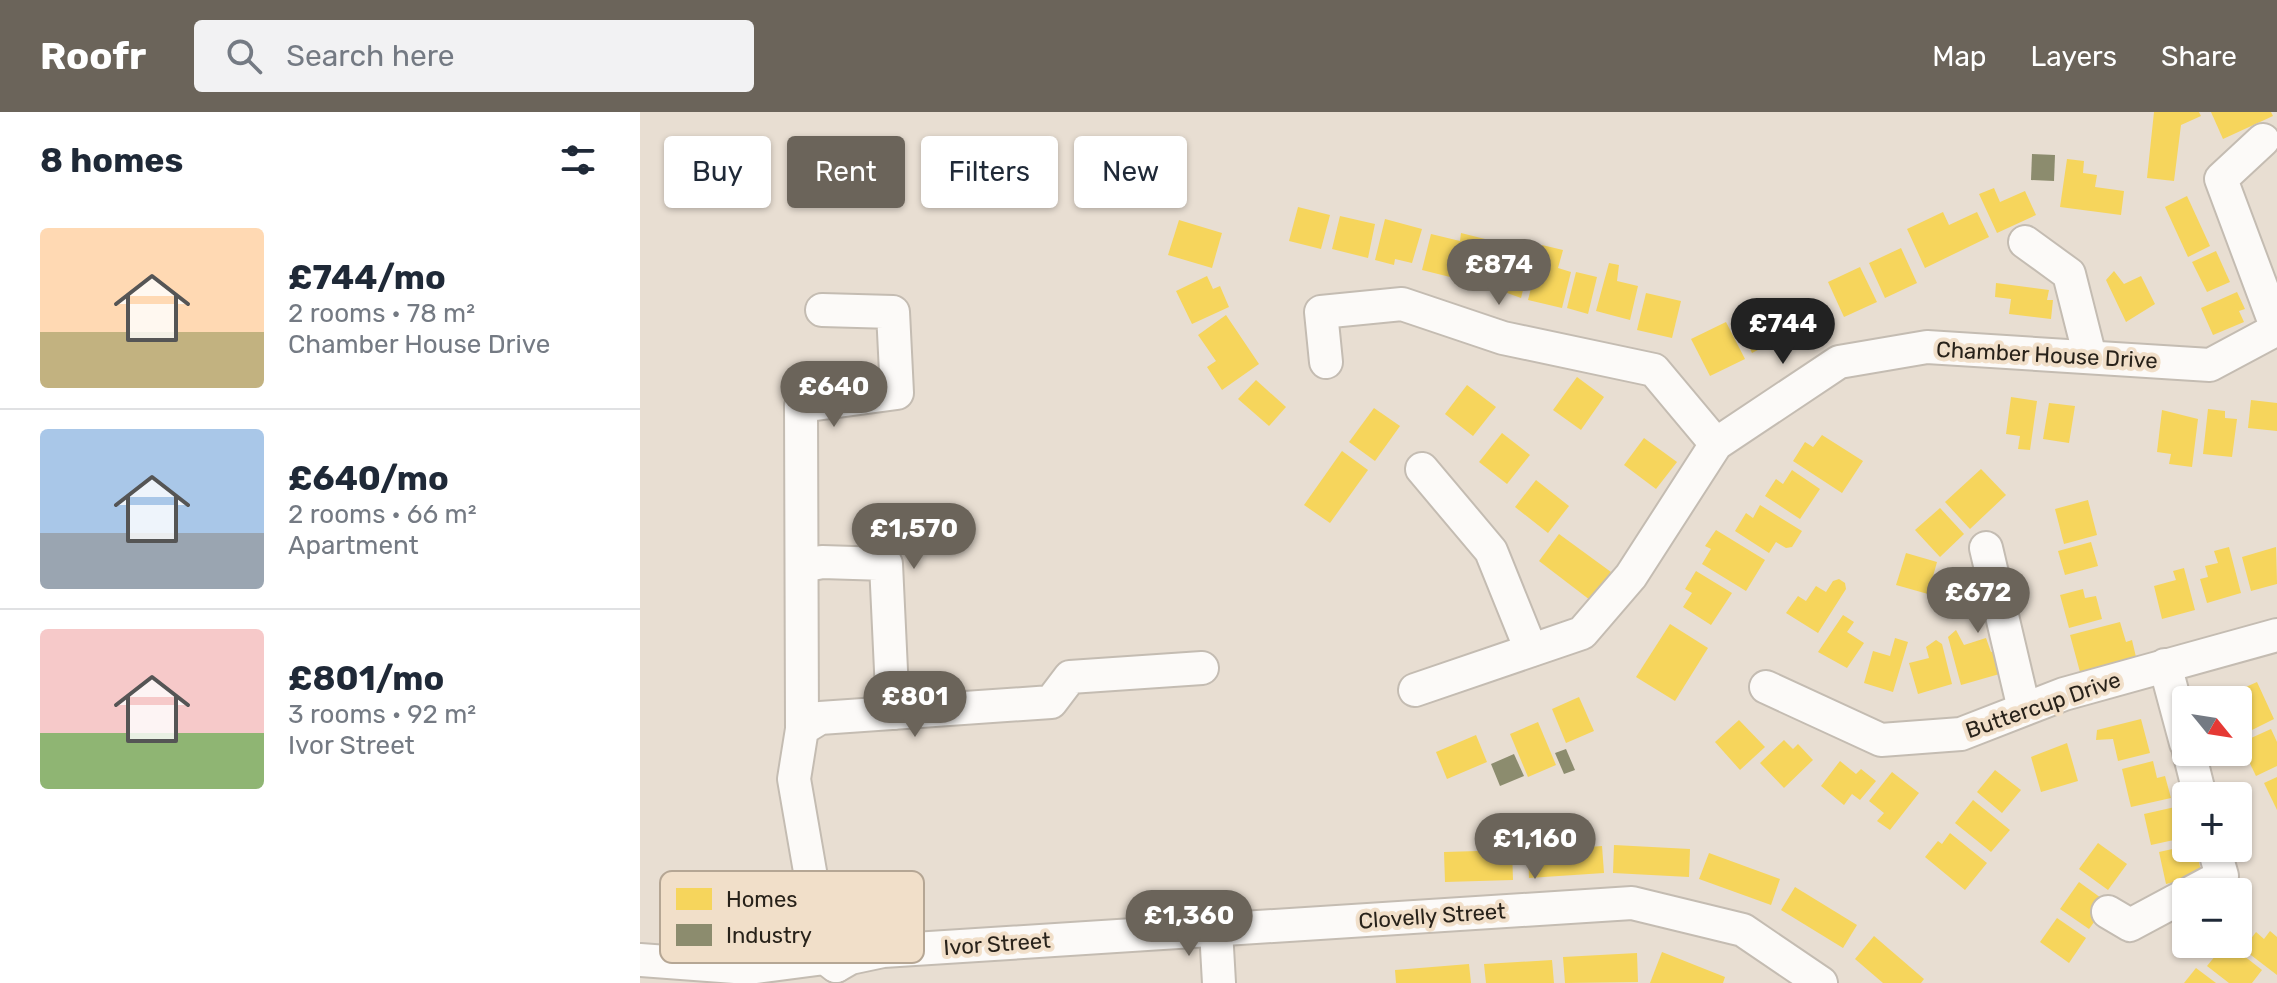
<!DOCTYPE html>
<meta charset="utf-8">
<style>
body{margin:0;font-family:Rubik,sans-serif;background:#f2f2f3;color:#1f2937;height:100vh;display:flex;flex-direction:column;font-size:30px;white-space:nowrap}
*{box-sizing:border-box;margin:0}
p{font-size:26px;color:#747a83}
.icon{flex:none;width:44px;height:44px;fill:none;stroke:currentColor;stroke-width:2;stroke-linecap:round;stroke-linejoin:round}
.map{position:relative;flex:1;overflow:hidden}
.drawer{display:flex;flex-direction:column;background:#fff;width:640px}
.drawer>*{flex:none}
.top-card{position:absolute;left:24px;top:24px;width:760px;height:72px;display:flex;gap:16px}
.needle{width:52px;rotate:120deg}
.buttons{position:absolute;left:1532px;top:574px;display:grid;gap:16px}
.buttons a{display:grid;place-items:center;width:80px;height:80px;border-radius:8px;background:#fff;box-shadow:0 2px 6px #0004;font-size:40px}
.price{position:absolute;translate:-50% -68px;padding:0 18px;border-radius:28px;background:#6b645a;color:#fff;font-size:26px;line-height:52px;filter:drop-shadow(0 2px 4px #0008)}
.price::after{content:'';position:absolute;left:50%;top:48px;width:24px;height:18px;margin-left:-12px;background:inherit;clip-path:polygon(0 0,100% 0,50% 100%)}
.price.active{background:#222;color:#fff}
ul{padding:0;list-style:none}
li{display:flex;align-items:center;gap:24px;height:200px;padding:0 40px}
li+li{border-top:2px solid #e0e1e3}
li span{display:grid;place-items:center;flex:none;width:224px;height:160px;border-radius:8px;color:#555}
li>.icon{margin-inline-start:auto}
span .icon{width:96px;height:96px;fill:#fffc;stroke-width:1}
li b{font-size:34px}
h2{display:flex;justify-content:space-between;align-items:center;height:96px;padding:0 40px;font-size:34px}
.chip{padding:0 28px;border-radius:8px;background:#fff;box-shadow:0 2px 6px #0004;font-size:28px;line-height:72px}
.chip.active{background:#6b645a;color:#fff}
header{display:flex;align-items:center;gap:48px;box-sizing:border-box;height:112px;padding:0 40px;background:#6b645a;color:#fff}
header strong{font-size:38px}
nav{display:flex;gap:44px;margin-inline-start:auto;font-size:28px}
.search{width:560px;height:72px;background:#f2f2f3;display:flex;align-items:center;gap:20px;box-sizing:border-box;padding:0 28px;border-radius:8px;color:#747a83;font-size:30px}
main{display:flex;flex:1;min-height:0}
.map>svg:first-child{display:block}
.homes{fill:#f6d55c}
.industry{fill:#8c8c6e}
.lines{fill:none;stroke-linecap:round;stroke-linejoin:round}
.minor-casing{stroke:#c4bcb2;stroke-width:36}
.minor{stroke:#fcfaf8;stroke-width:32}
.labels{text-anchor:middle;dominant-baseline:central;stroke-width:8;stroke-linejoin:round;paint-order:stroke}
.street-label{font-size:22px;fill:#28221a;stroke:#f1dfc9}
.key{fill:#f1dfc9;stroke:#b5a694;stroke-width:2}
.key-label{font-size:22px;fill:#28221a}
</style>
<header>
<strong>Roofr</strong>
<div class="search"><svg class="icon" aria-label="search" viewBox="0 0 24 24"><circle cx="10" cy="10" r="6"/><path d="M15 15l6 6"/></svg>Search here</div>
<nav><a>Map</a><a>Layers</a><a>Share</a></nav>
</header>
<main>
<section class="drawer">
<h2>8 homes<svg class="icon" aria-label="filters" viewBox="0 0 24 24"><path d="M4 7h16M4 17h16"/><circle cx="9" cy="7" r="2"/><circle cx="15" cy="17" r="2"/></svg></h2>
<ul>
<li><span style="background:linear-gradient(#ffd9b3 65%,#c2b280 0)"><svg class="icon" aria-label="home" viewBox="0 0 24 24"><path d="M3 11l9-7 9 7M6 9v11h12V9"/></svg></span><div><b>£744/mo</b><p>2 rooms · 78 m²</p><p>Chamber House Drive</p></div></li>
<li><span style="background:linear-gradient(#a9c7e8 65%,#9aa5b1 0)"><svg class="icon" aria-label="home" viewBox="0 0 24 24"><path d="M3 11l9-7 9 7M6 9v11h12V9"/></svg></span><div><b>£640/mo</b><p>2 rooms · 66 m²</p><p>Apartment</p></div></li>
<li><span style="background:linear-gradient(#f6c9c9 65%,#8fb573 0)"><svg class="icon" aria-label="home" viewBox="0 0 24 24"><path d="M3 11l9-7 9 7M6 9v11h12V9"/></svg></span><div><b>£801/mo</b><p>3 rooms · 92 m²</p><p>Ivor Street</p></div></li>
</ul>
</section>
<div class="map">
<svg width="1637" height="871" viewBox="0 0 1637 871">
<rect width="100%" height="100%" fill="#e8ded2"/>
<g class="homes">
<path d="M1514,0H1559L1561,4L1541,13L1534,69L1507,66Z"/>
<path d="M1571,0H1631L1633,4L1583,27Z"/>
<path d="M1427,47L1444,49L1443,61L1457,63L1455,75L1484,79L1481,103L1420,95Z"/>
<path d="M1354,76L1360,90L1385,79L1396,103L1357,121L1339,82Z"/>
<path d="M1547,84L1570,134L1548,145L1525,95Z"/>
<path d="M658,95L690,103L681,137L649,129Z"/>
<path d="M1303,100L1309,113L1337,100L1349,125L1285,156L1267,117Z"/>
<path d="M700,104L735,112L728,146L692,137Z"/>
<path d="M745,107L782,117L772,151L755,147L754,153L735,148Z"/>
<path d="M539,108L582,121L572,156L528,143Z"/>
<path d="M821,121L849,128L838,172L782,158L791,122L820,129Z"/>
<path d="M902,133L923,138L918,156L931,160L922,196L888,188Z"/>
<path d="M1261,136L1277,171L1245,186L1229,151Z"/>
<path d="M1576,139L1590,170L1567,180L1552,150Z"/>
<path d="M853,140L890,150L881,186L845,173Z"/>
<path d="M969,151L979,153L977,169L998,174L990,208L956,199Z"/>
<path d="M1220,155L1237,190L1204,205L1188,170Z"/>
<path d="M1474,159L1484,172L1501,164L1515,192L1486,210L1466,168Z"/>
<path d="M936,160L957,165L948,202L927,196Z"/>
<path d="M567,164L573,177L580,174L589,195L552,212L536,179Z"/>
<path d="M1356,171L1409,178L1407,188H1413L1411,207L1369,202L1371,187L1355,185Z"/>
<path d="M1597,180L1605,197L1599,199L1604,210L1573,223L1561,196Z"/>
<path d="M1006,181L1041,189L1032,226L997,218Z"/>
<path d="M1126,187L1145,224L1112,241L1093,203Z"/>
<path d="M586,203L619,252L582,278L567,255L576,249L558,223Z"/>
<path d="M1086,210L1105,247L1070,264L1051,227Z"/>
<path d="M937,265L964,285L941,318L913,298Z"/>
<path d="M616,268L646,295L629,314L598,287Z"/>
<path d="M827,273L856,295L833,324L805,302Z"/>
<path d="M1371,285L1397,289L1390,338L1378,337L1380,324L1366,322Z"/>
<path d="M1611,288L1637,291V319L1608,316Z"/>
<path d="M1409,291L1435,294L1429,331L1403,327Z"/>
<path d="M734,296L760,314L735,349L709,330Z"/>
<path d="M1568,297L1585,299V306L1597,307L1592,345L1563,342Z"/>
<path d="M1522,298L1558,307L1552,355L1529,352L1531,342L1517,340Z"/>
<path d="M862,321L890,343L867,372L839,350Z"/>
<path d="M1182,323L1223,349L1202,381L1153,349L1165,330L1173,335Z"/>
<path d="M1004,326L1037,350L1016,377L984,353Z"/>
<path d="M702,339L728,358L690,411L664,393Z"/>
<path d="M1341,357L1366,383L1330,417L1305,390Z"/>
<path d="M1152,358L1180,377L1160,407L1125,384L1136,367L1143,372Z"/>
<path d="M896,368L929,394L908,421L875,395Z"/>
<path d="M1448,388L1457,423L1424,432L1415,397Z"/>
<path d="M1120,393L1162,419L1152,435L1146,436L1136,430L1129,441L1095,419L1106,401L1113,406Z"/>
<path d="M1300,396L1324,422L1300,445L1275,418Z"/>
<path d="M1076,418L1125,448L1106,479L1062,452L1071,437L1065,434Z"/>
<path d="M919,422L971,460L950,488L899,449Z"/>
<path d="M1451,430L1458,454L1425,463L1418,439Z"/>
<path d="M1589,435L1601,481L1567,491L1560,467L1568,465L1565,454L1578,451L1574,439Z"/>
<path d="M1636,435L1637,472L1611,479L1602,445Z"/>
<path d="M1266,441L1297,450L1288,482L1256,473Z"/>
<path d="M1544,456L1555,498L1522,507L1514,474L1536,468L1533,459Z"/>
<path d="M1056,459L1092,481L1071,513L1043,495L1052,481L1045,477Z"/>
<path d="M1199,467L1205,471L1206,477L1178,521L1146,501L1158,484L1166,489L1176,474L1186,480L1193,469Z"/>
<path d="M1443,477L1445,486L1456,484L1462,507L1429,516L1420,483Z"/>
<path d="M1203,503L1214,510L1207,520L1224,531L1207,556L1178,540Z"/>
<path d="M1480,510L1486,530L1492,528L1496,545L1440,560L1430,523Z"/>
<path d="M1030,512L1068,536L1035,589L996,565Z"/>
<path d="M1316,518L1324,533L1346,526L1351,540L1363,536L1370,559L1321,573L1308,525Z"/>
<path d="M1255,526L1268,530L1253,580L1224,571L1233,539L1250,544Z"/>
<path d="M1296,528L1302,532L1312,572L1278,582L1269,551L1289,546L1286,535Z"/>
<path d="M1617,570L1634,607L1606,621L1598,605V588H1590L1588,583Z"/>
<path d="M939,585L954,619L926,631L912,597Z"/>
<path d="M1501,607L1510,641L1478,649L1473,627L1456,628L1457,618Z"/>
<path d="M1099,608L1125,635L1100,658L1075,630Z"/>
<path d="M898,610L916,653L888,665L870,622Z"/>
<path d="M1631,617L1637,630V654L1616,664L1600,631Z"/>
<path d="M836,623L847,650L807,667L796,640Z"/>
<path d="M1144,628L1153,637L1158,632L1173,648L1144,676L1120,651Z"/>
<path d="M1427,631L1438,669L1401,680L1391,645Z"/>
<path d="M1200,649L1216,662L1221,657L1236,669L1220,688L1212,682L1204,693L1181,674Z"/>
<path d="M1513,649L1517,666L1525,664L1531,686L1491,695L1482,657Z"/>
<path d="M1355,658L1381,678L1362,701L1337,680Z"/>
<path d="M1252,660L1279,681L1250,718L1237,709L1244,701L1229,689Z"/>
<path d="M1637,665V698L1624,671Z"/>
<path d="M1333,688L1370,718L1351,740L1315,711Z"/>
<path d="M1535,695L1543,726L1511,733L1504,702Z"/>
<path d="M1310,721L1347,751L1325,778L1285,745L1298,729L1302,732Z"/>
<path d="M1458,731L1487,752L1468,778L1439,757Z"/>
<path d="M974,733L1050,737L1049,765L973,761Z"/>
<path d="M962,734L964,761L889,766L888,740Z"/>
<path d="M1546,734L1556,736L1562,764L1526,772L1519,740Z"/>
<path d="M872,738L873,768L805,770L804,740Z"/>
<path d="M1069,741L1140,767L1131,793L1059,767Z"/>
<path d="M1439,770L1468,791L1449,817L1420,797Z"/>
<path d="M1155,775L1217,813L1203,836L1141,798Z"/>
<path d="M1417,806L1446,826L1429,851L1400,830Z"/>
<path d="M1630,819L1637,825V863L1603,837L1616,820L1624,827Z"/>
<path d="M1234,824L1284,867L1281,871H1243L1215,847Z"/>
<path d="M1594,836L1622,858L1612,871H1589L1567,854L1580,838L1588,844Z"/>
<path d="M1022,840L1085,865L1083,871H1010Z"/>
<path d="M997,841L998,870L925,871L923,845Z"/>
<path d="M912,848L914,871H846L844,852Z"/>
<path d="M829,852L831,871H756L755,858Z"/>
<path d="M1556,856L1576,871H1544Z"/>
</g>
<g class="industry">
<path d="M1392,42L1415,43L1414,69L1391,68Z"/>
<path d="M926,637L935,658L924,662L915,641Z"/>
<path d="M874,642L884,664L860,674L851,652Z"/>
</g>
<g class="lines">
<g class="minor-casing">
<g id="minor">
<path d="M1623,28L1581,67L1637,217"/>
<path d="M1385,130L1429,162L1450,245"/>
<path d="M686,250L681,200L762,192L863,226L1014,258L1076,332"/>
<path d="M782,357L851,439L891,538"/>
<path d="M1346,436L1384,597"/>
<path d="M162,454L182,450L246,452L253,601"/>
<path d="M1525,553L1546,631"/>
<path d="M1126,575L1241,628L1321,622L1424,582L1637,523"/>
<path d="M775,578L942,521L991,464L1076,332L1199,250L1287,235L1570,253L1637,217"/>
<path d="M162,617L161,294L257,281L253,200L182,198"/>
<path d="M1549,640L1560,684"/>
<path d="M1552,780L1582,764L1574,736"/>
<path d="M1468,800L1490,813L1546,783"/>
<path d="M576,818L579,871"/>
<path d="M185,846L154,667L162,617L180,606L411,590L430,565L562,556"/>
<path d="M0,848L108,856L185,846L196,854"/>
<path d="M196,854L210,846L243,839L992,791L1103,818L1181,871"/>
</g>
</g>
<use href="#minor" class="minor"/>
</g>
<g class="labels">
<g class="street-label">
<text transform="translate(1407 243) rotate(3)">Chamber House Drive</text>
<text transform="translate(1403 593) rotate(-19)">Buttercup Drive</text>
<text transform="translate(792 804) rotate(-4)">Clovelly Street</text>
<text transform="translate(357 832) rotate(-4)">Ivor Street</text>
</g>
</g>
<rect x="20" y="759" width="264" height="92" rx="12" class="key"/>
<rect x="36" y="776" width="36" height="22" fill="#f6d55c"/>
<rect x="36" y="812" width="36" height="22" fill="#8c8c6e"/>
<g class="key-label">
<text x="86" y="795">Homes</text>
<text x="86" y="831">Industry</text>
</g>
</svg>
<div class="buttons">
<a><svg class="needle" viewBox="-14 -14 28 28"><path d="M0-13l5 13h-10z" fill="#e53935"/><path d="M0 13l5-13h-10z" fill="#747a83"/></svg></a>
<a>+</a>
<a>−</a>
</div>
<b class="price" style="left:859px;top:195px">£874</b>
<b class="price active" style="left:1143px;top:254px">£744</b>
<b class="price" style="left:194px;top:317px">£640</b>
<b class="price" style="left:274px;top:459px">£1,570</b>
<b class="price" style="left:1338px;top:523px">£672</b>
<b class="price" style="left:275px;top:627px">£801</b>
<b class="price" style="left:895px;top:769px">£1,160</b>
<b class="price" style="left:549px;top:846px">£1,360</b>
<div class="top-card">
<a class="chip">Buy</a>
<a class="chip active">Rent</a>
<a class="chip">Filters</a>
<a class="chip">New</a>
</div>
</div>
</main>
